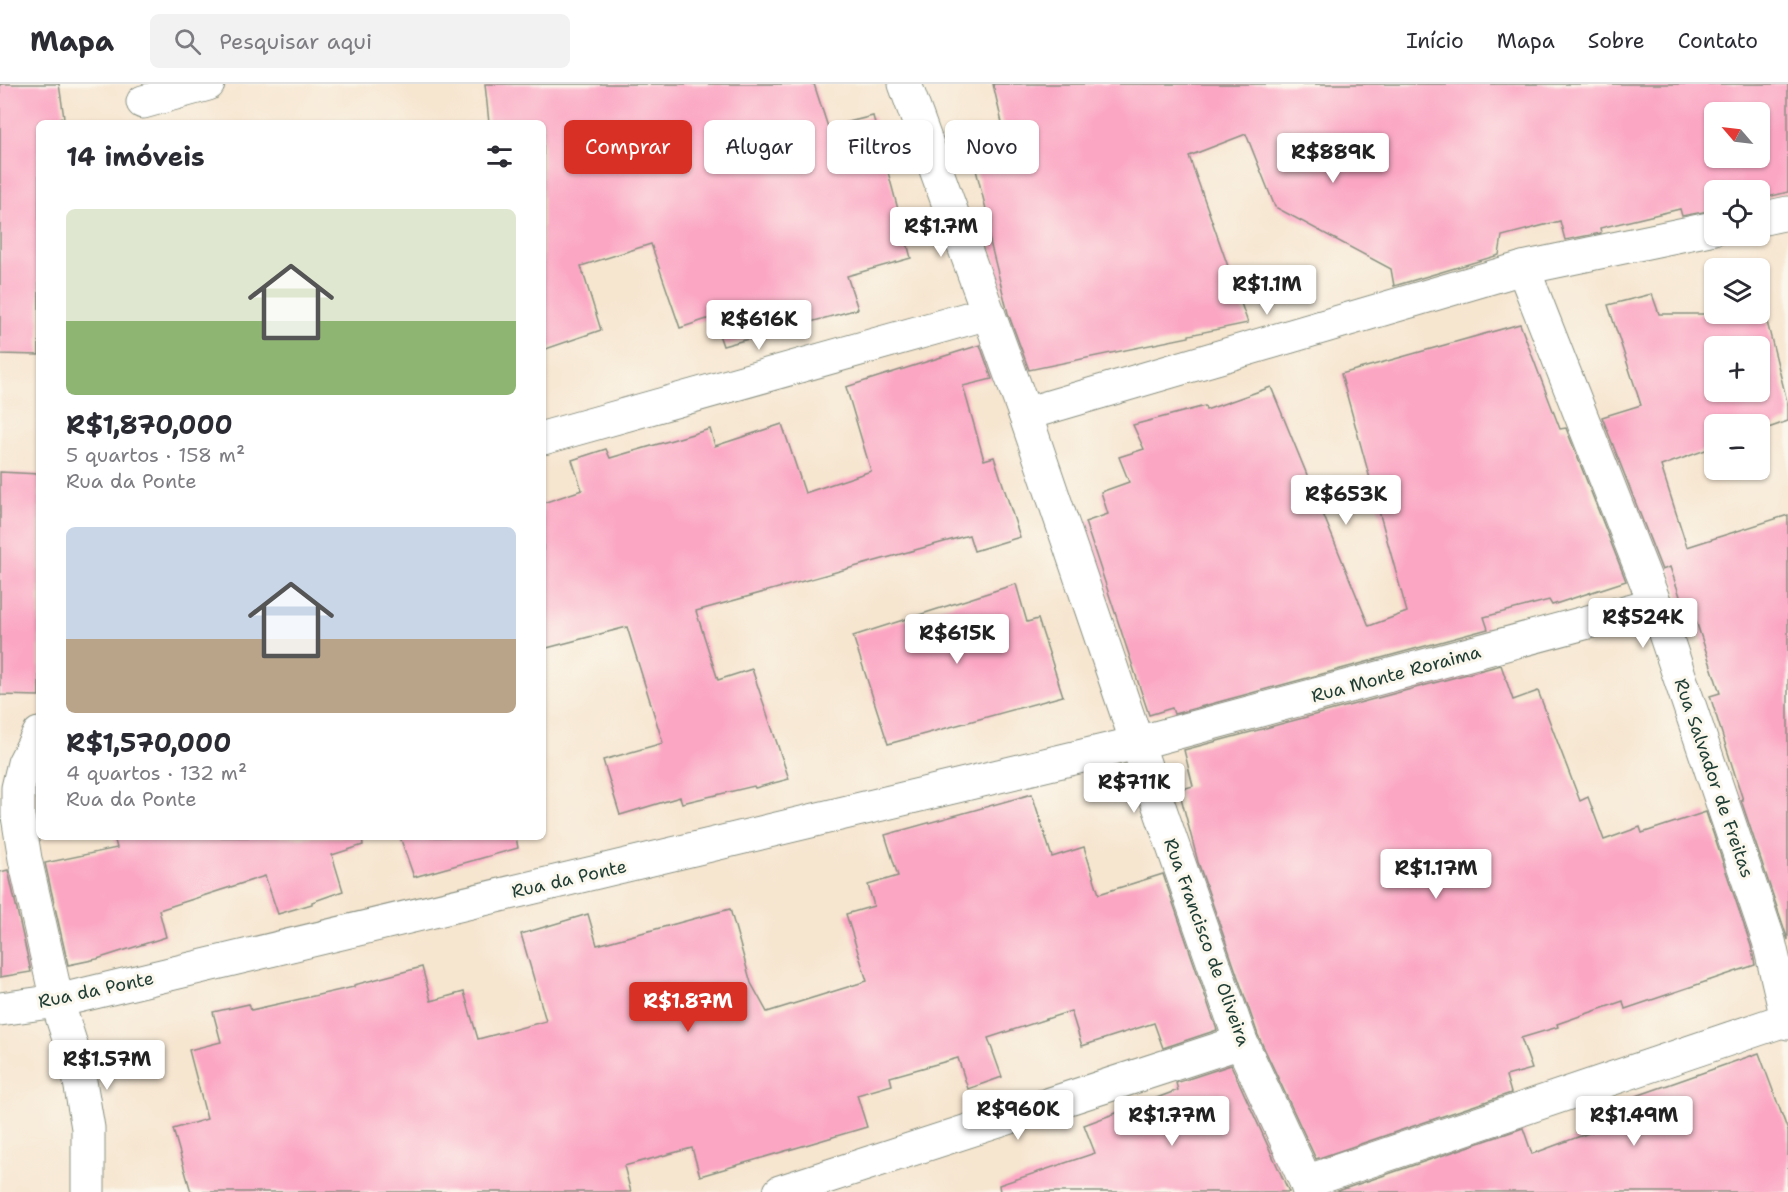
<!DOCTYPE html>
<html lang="pt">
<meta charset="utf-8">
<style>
body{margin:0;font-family:"Shantell Sans",sans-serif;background:#f2f2f3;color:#2b2b33;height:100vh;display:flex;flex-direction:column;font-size:22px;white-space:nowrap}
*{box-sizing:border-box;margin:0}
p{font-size:20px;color:#7c7c81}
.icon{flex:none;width:33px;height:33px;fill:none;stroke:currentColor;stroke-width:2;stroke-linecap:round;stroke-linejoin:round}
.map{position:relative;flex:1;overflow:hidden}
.details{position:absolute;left:36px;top:36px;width:510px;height:720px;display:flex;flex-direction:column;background:#fff;border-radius:9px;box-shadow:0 2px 4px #0004}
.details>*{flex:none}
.banner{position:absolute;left:564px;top:36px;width:570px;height:54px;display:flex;gap:12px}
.needle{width:39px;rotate:298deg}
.tools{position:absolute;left:1704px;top:18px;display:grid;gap:12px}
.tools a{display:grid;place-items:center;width:66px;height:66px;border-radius:9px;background:#fff;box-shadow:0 2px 4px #0004;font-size:30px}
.price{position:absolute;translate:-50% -51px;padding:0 14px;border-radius:6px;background:#fff;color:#222;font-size:20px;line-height:39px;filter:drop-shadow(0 2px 3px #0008)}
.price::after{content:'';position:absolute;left:50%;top:36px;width:18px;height:14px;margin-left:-9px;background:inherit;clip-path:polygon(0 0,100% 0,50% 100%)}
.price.selected{background:#d93025;color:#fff}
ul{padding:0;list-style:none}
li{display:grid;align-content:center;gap:12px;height:318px;padding:0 30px}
li span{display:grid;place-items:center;height:186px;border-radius:9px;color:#555}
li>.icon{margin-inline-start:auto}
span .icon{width:108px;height:108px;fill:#fffc;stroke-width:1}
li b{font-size:26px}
h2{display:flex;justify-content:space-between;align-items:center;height:72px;padding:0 30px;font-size:26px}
.pill{padding:0 21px;border-radius:9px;background:#fff;box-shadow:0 2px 4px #0004;font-size:21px;line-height:54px}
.pill.selected{background:#d93025;color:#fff}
header{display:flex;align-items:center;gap:36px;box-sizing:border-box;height:84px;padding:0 30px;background:#fff;border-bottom:2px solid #e1e1e2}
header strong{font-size:28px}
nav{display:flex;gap:33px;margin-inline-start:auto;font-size:21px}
.search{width:420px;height:54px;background:#f2f2f3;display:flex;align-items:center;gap:15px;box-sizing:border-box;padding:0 21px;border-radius:9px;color:#7c7c81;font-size:22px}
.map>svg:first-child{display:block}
.building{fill:#fba7c4;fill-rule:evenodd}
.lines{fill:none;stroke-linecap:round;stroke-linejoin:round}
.minor-casing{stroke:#8a9182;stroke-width:35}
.minor{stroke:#fff;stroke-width:33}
.labels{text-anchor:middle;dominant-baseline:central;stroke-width:6;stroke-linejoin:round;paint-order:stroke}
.street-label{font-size:18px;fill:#1f3d34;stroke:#fbf7ec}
</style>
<header>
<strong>Mapa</strong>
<div class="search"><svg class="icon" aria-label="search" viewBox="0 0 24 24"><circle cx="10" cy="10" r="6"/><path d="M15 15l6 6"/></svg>Pesquisar aqui</div>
<nav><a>Início</a><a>Mapa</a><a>Sobre</a><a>Contato</a></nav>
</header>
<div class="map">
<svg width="1788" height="1108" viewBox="0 0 1788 1108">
<rect width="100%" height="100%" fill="#fbf7ec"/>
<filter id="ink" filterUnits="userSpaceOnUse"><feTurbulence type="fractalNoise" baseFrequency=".0167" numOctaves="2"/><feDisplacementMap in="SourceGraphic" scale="12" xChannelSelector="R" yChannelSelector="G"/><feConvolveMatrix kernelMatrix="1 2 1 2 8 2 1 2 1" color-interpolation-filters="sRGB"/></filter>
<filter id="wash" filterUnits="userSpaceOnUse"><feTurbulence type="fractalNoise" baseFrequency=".008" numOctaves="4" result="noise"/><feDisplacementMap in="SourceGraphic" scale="24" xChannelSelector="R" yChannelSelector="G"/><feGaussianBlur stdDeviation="1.35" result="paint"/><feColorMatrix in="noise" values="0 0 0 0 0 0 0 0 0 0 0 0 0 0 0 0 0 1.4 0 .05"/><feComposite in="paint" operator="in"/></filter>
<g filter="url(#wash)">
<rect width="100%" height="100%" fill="#f6e5cf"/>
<g id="blocks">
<g class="building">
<path d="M0,0H59L64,34L39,38V271L0,270Z"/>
<path d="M485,0H814L828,43L873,32L911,174L847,192L858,225L723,262L713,233L680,244L651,160L581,182L601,246L543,266V39H489Z"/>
<path d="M993,0H1788V108L1760,115V106H1714V126L1682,132L1680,125L1600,144L1601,149L1565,156L1560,137L1502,152L1499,171L1394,202L1391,185L1275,123L1246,50L1189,72L1248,239L1189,251V253L1029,286L1008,229L985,138L989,137L973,74L1008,65ZM1714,28H1760V74H1714Z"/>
<path d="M1652,210L1659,230H1708L1714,228V230H1760V214H1761L1788,321V337L1760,347V340H1714V363L1661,382L1687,463L1788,431V856L1741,716H1743L1710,612L1720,609L1690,519L1683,521L1670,483L1662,486L1602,333L1641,321L1608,221ZM1714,262H1760V308H1714Z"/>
<path d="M1520,240L1560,345L1566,344L1626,497L1552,521L1549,516L1484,533L1488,545L1174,630L1172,624L1149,631L1085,438L1108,430L1101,408L1129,398L1119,373L1144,365L1133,341L1205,322L1206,326L1271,303L1369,542L1407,528L1341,290Z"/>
<path d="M980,261L992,295L963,302L984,376L994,373L1020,453L974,467L969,451L696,527L718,596L752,585L789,695L755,704L754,702L682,719L680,713L620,731L603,676L663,659L627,543L543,565V419L582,406L572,376L606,365L610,374L710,345L715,362L782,340L805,409L871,387L846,303Z"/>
<path d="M0,388L39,390V612L0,611Z"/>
<path d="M1016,500L1027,538L1038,535L1063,612L888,660L853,552Z"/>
<path d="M1501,581L1513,616L1538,607L1580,717L1588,713L1604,756L1640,743L1642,749L1706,728L1751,862L1755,881L1625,925L1623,917L1557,940L1558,943L1521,954L1532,985L1506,992L1511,1009L1316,1075L1258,951L1198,778L1179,706L1193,702L1184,666Z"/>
<path d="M1032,710L1052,773L1084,763L1099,810L1163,790L1217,946L1163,964L1154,939L1082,962L1071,927L988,954L1002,993L968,1005L958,974L890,993L892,1001L857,1011L867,1043L700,1092L692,1064L624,1082L631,1108H191L173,1045L207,1035L189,966L221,958L213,928L249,920L251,926L354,903V901L422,883L431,917L464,908L478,955L546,937L521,850L588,830L597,861L730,825L751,899L767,928L867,897L846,830L874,822L868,801L898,792L885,751Z"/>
<path d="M114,753H362L363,761L332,771L343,807L312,818V820L278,830L265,792L159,826L166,853L97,875L68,881L45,779L117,764Z"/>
<path d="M400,753H516L518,764L414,793Z"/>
<path d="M8,786L31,888L0,893V788Z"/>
<path d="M1759,969L1788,1047V1108H1335L1523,1044L1532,1070L1613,1040L1605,1023Z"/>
<path d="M1231,981L1289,1108H1000L999,1101L1095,1069L1084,1041L1178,1006L1176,999Z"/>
</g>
</g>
</g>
<g filter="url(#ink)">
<use href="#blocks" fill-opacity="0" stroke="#8a9182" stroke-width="1.5"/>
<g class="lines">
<g class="minor-casing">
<g id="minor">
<path d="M905,0L1025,330L1137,659L1241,958L1306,1098L1309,1108"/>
<path d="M143,18L208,0"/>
<path d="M1760,135L1788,129"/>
<path d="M1523,184L1655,520L1769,857L1788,939"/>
<path d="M1025,330L1523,184L1714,144"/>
<path d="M543,354L988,229"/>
<path d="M39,650L24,679L18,704V732L25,775L57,917L77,980L88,1044V1108"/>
<path d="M0,925L57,917L1137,659L1655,520"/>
<path d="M1306,1098L1776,939L1788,933"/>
<path d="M780,1108L1241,958"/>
</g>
</g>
<use href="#minor" class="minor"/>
</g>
</g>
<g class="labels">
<g class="street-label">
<text transform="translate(1396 590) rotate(-15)">Rua Monte Roraima</text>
<text transform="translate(1714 694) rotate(71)">Rua Salvador de Freitas</text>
<text transform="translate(569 795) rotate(-13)">Rua da Ponte</text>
<text transform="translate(1207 858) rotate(70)">Rua Francisco de Oliveira</text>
<text transform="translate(96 906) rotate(-12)">Rua da Ponte</text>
</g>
</g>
</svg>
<div class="tools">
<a><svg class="needle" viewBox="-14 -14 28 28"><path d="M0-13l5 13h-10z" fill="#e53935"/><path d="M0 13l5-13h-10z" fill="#7c7c81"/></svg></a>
<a><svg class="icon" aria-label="locate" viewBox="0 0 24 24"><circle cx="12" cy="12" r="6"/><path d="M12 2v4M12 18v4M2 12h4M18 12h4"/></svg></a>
<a><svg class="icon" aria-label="layers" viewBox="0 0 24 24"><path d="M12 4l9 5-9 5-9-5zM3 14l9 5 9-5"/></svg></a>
<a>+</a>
<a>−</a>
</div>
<b class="price" style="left:1333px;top:100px">R$889K</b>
<b class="price" style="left:941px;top:174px">R$1.7M</b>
<b class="price" style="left:1267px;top:232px">R$1.1M</b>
<b class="price" style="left:759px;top:267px">R$616K</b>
<b class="price" style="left:1346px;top:442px">R$653K</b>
<b class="price" style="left:1643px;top:565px">R$524K</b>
<b class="price" style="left:957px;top:581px">R$615K</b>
<b class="price" style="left:1134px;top:730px">R$711K</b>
<b class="price" style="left:1436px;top:816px">R$1.17M</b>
<b class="price selected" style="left:688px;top:949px">R$1.87M</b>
<b class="price" style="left:107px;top:1007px">R$1.57M</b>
<b class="price" style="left:1018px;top:1057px">R$960K</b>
<b class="price" style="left:1172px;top:1063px">R$1.77M</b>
<b class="price" style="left:1634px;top:1063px">R$1.49M</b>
<div class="banner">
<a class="pill selected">Comprar</a>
<a class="pill">Alugar</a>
<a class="pill">Filtros</a>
<a class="pill">Novo</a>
</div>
<section class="details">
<h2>14 imóveis<svg class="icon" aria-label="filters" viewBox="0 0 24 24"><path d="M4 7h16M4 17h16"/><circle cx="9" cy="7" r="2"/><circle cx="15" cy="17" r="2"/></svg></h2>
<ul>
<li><span style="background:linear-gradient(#dfe7d0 60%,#8fb573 0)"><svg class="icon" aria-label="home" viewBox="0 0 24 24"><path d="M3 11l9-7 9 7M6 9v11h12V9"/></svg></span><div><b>R$1,870,000</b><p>5 quartos · 158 m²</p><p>Rua da Ponte</p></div></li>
<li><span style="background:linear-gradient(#c9d6e8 60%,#b9a48a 0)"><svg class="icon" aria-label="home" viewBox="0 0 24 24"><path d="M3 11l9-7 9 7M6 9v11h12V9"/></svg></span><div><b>R$1,570,000</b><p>4 quartos · 132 m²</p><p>Rua da Ponte</p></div></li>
</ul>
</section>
</div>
